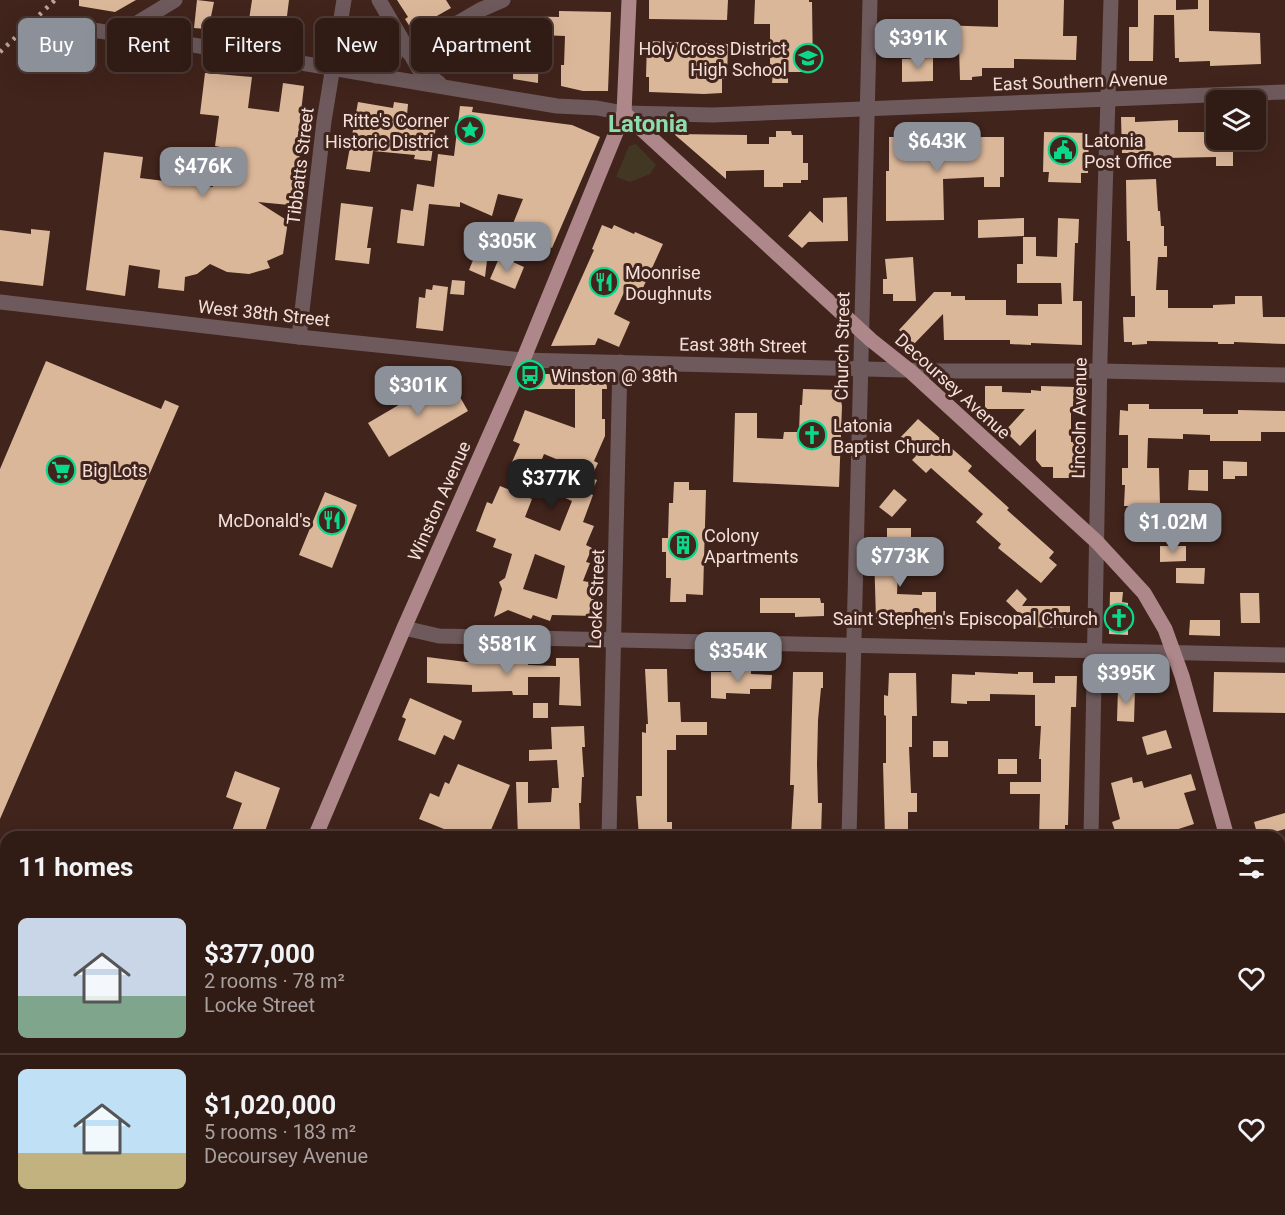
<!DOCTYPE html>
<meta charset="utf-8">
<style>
body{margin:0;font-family:Roboto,sans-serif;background:#3d2822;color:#f1f3f6;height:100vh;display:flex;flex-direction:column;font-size:22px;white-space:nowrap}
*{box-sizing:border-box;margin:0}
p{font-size:20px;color:#a8a1a0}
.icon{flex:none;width:33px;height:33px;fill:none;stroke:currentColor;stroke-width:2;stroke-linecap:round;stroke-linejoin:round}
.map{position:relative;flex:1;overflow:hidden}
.details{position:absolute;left:0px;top:831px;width:1286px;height:384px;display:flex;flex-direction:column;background:#311b15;border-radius:18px 18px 0 0;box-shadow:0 6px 24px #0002,0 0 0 2px #4c3934}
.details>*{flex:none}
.hud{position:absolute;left:18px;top:18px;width:600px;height:54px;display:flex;gap:12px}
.fabs{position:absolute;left:1206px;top:90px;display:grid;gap:12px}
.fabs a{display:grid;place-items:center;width:60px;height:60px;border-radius:9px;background:#311b15;box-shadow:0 6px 24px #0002,0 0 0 2px #4c3934;font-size:30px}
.price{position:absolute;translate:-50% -51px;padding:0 14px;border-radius:12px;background:#8c9099;color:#fff;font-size:20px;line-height:39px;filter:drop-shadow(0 2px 3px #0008)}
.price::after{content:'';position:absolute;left:50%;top:36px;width:18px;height:14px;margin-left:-9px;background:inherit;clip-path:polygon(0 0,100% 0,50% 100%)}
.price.on{background:#222;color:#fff}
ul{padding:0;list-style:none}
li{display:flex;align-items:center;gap:18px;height:150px;padding:0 18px}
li+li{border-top:2px solid #4c3934}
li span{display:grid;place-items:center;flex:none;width:168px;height:120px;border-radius:9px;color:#555}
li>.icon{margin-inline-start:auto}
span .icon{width:72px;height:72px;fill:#fffc;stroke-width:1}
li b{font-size:26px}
h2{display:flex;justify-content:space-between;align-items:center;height:72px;padding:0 18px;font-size:26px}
.tag{padding:0 21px;border-radius:9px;background:#311b15;box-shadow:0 6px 24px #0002,0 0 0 2px #4c3934;font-size:21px;line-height:54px}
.tag.on{background:#8c9099;color:#fff}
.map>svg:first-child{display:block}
.green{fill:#423722}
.building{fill:#dbb79a;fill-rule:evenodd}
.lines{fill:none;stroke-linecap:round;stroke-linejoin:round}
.minor{stroke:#6e5a5c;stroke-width:15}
.major{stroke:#ae878b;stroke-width:15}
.rail{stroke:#bba49e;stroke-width:4.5;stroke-dasharray:3 6;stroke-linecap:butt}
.labels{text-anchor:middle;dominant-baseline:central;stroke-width:6;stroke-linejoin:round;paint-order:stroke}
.poi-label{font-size:18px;fill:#f4e0da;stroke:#41241c;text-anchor:start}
.street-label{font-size:18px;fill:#f4e0da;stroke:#41241c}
.district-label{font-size:24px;font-weight:bold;fill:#8ddcaf;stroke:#41241c}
</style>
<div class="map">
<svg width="1285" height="1215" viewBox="0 0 1285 1215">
<rect width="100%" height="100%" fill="#41241c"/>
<path class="green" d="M636,144L656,165L650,174L630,182L616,177L629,146Z"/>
<g class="building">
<path d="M79,0H136L115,12L79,6Z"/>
<path d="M197,0L214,2L209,26H207L206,29L194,28Z"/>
<path d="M252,0H289L284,40L247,33Z"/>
<path d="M397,0H446L451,8L412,30L405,19L408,17Z"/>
<path d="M649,0H728L727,20L649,19Z"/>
<path d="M755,0H809V2H812L813,72H788V83H772L773,73H770V24H754Z"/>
<path d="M998,0H1064L1063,36H1077L1076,60L1014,59V68H982V76L972,77V80H960L959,48L936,47L937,25L998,27Z"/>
<path d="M1138,0H1176V10L1198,9V0H1209V31L1260,33L1261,64L1210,66V61L1179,62V58H1175L1174,15H1154L1153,61H1129V27H1138Z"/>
<path d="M559,11L611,12L608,91H583L561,86V65H564L565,36L539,35L538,83L513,79L514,16L559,17Z"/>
<path d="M467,31L466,71L431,65L426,62V54Z"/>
<path d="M647,41L728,44L727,79H722V93L704,94L649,92V77H646Z"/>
<path d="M933,58V81L902,82V59Z"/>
<path d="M205,73L252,77L248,108L279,112L283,83L304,86L299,129L307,130L305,149H300L297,195L290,196L289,205L258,202L288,221L283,254L267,261L270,268L249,274L227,272L210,264L197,274L185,277L184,291L158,288L160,270L129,265L125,296L86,290L104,152L143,157L140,178L213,187V180L216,181L220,147L215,146L219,116L200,114Z"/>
<path d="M358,102L393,108L394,102L408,104L407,115L437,119L431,161L414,159L415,155L373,151L370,172L346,169Z"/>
<path d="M460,106L473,107L472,112L572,125L600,137L552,248L510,231L523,199L498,194L492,216L460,202V207L429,204L424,246L397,243L401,209L413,211L417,184L434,187L438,154L454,156Z"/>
<path d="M1121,117H1135V122L1178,120V132H1204V136H1216V140H1233V166H1216V157L1166,158L1167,166L1153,167L1152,153H1122Z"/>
<path d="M776,131H791L792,135H803V163H808V180H801V183H783V187H764V170L726,171V179L674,134L747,135V144H769V137H776Z"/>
<path d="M1044,132L1089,133L1088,173H1081V183L1048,182L1049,172H1043Z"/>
<path d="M889,137H918V146L950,145V137H1004V177H1000V187H984V177L943,179L944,220L886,221V171H889Z"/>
<path d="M1156,179L1158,211H1160L1161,226H1164V246H1167V257H1158L1156,290H1168V308H1213V305L1235,304V296H1262L1263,317H1285V344L1234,342V344H1218V342L1147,341V344L1132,345V342H1124L1123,317H1135V296H1131L1130,241H1127L1126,180Z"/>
<path d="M847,197L848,241L808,242L802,248L788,236L810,211L823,223V198Z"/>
<path d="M341,203L373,207L367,248H371L369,264L335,260Z"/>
<path d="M1024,218V236L978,238V220Z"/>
<path d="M1058,218L1079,219L1078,243H1075L1073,301H1082V345L1031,343V345L1010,344V340H944L943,314L914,344L899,330L934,292H951V296H965V300H1006V315L1038,316V304H1062L1061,283H1017V264H1023V237H1036V256L1057,257Z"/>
<path d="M602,225L612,229L614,225L634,234L635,232L663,244L642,290L628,284L614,314L630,322L619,347L598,338L595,345L551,346L594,250L592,249Z"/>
<path d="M31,229L50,231L43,286L0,281V230L31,234Z"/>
<path d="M478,248L488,252L485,277L469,270Z"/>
<path d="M500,256L524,267L515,289L490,279Z"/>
<path d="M913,257L916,301H893V294H883V279H887L885,259Z"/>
<path d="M452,280L465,281L464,295L450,294Z"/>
<path d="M433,285L448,287L443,331L416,328L419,297L425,298L426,289L432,290Z"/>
<path d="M46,361L161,409L165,400L179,406L0,819V469Z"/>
<path d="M542,374H569V376L606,375L607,389H602V419H605V436L594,461L598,463L591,478L597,480L591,494L593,495L583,522L594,526L586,545L592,548L586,562L590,563L583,581L594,583L591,599H594V616L552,615L550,621L533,615L531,619L508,610L494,617L502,589L499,582L505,578L512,554L493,547L496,539L476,531L487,502L492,504L500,486L532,499L525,517L560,531L572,501L561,496L573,466L544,454L537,472L512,462L520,444L513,441L525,410L575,428V389H534ZM535,554L565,566L557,599L523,589Z"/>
<path d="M448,376L468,411L389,457L368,423Z"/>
<path d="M985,386H1002V392L1031,393V390L1041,391V386L1074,387L1073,407H1071V442H1078L1077,478H1053V467H1042L1036,460V429L1020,446L1005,431L1025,409H985Z"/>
<path d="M803,389L839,390L842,406L839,487L733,482L735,413H757V438L783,439L784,432H799L800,405H802Z"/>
<path d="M1128,404H1149V409H1203V414H1238V410L1285,411V432H1261V441H1210V435L1183,434V439L1148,438L1147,468H1159L1160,506H1157V528H1129L1130,506H1124L1125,485H1122V468H1128V435H1119L1120,410L1128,411Z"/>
<path d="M918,419L972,466L968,471L1009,508L1007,510L1054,552L1049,558L1057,565L1041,583L998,548L1001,544L976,522L983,514L931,468L926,473L912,460L916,456L898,440Z"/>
<path d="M1223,461L1247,462V476H1235V479H1223Z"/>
<path d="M1189,470H1208V491L1188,490Z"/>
<path d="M674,482H689V490H706L703,595L686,594V602H670L671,578H666V552H662V538H668L669,503H673Z"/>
<path d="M894,489L907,500L892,517L879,507Z"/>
<path d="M325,492L357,505L332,568L299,555Z"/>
<path d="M887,528H911V544L899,545L897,594L922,595V592H936V629L922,628V626L900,625V620H876L874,552H887Z"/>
<path d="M1160,546H1186V561L1160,562Z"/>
<path d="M1176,568H1205L1204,584L1176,583Z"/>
<path d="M1017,589L1027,599L1022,606H1070V628L1028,627V622L1006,601Z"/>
<path d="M1110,592H1123L1122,602L1128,603V635L1109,634Z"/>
<path d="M1240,593H1259L1260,623H1241Z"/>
<path d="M760,598H820L821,603H824V616L795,617V613H760Z"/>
<path d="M1190,620H1220V636L1189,635Z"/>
<path d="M427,657L466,662H528V665L556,666V658H579L581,706L559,705L560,677H528V695H513L512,691L472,692V685L427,683Z"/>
<path d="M645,669H667L668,702H680L681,722H707V735H676V750H667V822H672V837H639L636,796H642V732L646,733V724H648Z"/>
<path d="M734,670L751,671V674L772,675L771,689H750V694L726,693V699L711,698V672H734Z"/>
<path d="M793,672H823V688H821L818,720L817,764L818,803H822L821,837H791L794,785H790Z"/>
<path d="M975,672L1018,674V672H1033V683H1055V676H1077L1076,707H1071L1068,825H1065V837H1039L1040,794H1010V782H1041V759H1039L1041,726H1035V695L990,694V701H967V704L951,703L952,674L975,675Z"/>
<path d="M1214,672L1285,673V713L1213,712Z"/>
<path d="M889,673H916L917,716H912V747H909L911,793H917V812H908V837H885L883,763H886V716L884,715V695L888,696Z"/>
<path d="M1118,688H1135L1134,722L1117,721Z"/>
<path d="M410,698L462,721L454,740L444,735L435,755L398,740L406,719L402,717Z"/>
<rect x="533" y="703" width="15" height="15"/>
<path d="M584,726L585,747H582L584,777H582L581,803H579L580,832L533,833V837H518L516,782H528V803L551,802L552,788H559L557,760L529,761V750L552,749L551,727Z"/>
<path d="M1166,730L1172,748L1147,755L1142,737Z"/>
<rect x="933" y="741" width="15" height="16"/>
<rect x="998" y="759" width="19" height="15"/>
<path d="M458,764L510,785L488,837H464L419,819L430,793L439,797L445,782L449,784Z"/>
<path d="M235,771L280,788L263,837H230L242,803L226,797Z"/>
<path d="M1191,774L1196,790L1184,793L1194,824L1163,834L1162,830L1140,837H1117L1112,822L1120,819L1111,783L1132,777L1133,783L1142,781L1144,788Z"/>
<path d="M1285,813V829L1258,837L1254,822Z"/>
</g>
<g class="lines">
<g class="minor">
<path d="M379,0L419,69L439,83"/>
<path d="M52,24L193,45L557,106L597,108L624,113L713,115L1285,92"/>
<path d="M119,34L175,0"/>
<path d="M408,52L480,10L503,0"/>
<path d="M376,76C393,64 396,57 400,36"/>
<path d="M0,302L299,337L523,360L942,371H1100L1285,375"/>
<path d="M299,337L324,121L344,0"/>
<path d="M404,628L439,636L1285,655"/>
<path d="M609,837L620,362"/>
<path d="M849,837L870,0"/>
<path d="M1091,837L1100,358L1111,0"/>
<path d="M962,1209L1012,1215"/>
<path d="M818,1215V1209"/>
</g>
<g class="major">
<path d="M624,113L871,340L910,371L1097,542L1144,593L1165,629L1182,676L1227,837"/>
<path d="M315,837L404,628L523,360L624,113L629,0"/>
<path d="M1280,1027L1285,1046"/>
<path d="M153,1215L156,1209"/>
</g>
<path class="rail" d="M0,52L55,0"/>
</g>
<defs>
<g id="school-ring" transform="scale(1.5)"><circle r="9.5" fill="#41241c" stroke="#08d98b" stroke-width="1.5"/><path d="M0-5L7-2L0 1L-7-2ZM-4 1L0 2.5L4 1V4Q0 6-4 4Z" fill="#08d98b"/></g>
<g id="sight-ring" transform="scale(1.5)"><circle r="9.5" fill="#41241c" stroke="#08d98b" stroke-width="1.5"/><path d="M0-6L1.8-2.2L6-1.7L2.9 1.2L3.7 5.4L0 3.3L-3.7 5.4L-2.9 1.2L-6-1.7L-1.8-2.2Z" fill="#08d98b"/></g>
<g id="civic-ring" transform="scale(1.5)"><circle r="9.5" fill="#41241c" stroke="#08d98b" stroke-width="1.5"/><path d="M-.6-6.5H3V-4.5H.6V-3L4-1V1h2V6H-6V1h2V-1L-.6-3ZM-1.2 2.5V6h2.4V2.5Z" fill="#08d98b"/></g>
<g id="restaurant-ring" transform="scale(1.5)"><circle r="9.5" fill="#41241c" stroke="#08d98b" stroke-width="1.5"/><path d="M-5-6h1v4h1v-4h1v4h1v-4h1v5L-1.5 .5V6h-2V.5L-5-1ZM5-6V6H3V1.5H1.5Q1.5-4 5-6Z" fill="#08d98b"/></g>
<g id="bus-ring" transform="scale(1.5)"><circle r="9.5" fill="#41241c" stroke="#08d98b" stroke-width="1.5"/><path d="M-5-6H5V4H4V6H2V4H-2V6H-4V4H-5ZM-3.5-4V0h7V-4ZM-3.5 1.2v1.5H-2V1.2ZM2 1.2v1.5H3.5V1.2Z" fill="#08d98b"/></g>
<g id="church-ring" transform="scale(1.5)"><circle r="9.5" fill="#41241c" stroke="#08d98b" stroke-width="1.5"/><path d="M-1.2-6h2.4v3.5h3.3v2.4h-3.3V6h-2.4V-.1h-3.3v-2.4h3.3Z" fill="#08d98b"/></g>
<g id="supermarket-ring" transform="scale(1.5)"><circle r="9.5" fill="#41241c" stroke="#08d98b" stroke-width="1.5"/><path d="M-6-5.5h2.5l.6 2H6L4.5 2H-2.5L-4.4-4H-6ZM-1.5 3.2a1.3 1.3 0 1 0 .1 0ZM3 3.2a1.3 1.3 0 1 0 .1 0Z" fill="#08d98b"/></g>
<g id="building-ring" transform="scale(1.5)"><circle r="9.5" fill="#41241c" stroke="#08d98b" stroke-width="1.5"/><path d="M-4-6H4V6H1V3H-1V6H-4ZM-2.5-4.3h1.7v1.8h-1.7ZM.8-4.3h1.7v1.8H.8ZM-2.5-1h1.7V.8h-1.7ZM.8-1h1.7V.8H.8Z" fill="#08d98b"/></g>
</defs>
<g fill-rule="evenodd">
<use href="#school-ring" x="808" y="58"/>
<use href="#sight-ring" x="470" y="130"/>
<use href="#civic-ring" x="1063" y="150"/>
<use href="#restaurant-ring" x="604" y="282"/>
<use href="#bus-ring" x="530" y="375"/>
<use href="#church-ring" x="812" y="435"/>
<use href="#supermarket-ring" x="61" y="470"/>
<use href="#restaurant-ring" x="332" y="520"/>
<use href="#building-ring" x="683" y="545"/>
<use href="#church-ring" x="1119" y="618"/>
</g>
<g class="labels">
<g class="poi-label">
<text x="787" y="48" text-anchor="end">Holy Cross District<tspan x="787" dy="21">High School</tspan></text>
<text x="449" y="120" text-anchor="end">Ritte's Corner<tspan x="449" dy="21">Historic District</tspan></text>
<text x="1084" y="140">Latonia<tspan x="1084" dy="21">Post Office</tspan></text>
<text x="625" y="272">Moonrise<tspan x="625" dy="21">Doughnuts</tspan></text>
<text x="551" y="375">Winston @ 38th</text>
<text x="833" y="425">Latonia<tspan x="833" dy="21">Baptist Church</tspan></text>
<text x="82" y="470">Big Lots</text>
<text x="311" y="520" text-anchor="end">McDonald's</text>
<text x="704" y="535">Colony<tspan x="704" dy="21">Apartments</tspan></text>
<text x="1098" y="618" text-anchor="end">Saint Stephen's Episcopal Church</text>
</g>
<g class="street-label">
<text transform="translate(1080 81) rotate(-2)">East Southern Avenue</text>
<text transform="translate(300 166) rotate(-83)">Tibbatts Street</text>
<text transform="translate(264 313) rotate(6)">West 38th Street</text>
<text transform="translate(743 345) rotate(1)">East 38th Street</text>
<text transform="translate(842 346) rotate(-89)">Church Street</text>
<text transform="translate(953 386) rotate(42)">Decoursey Avenue</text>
<text transform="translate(1079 418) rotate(-89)">Lincoln Avenue</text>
<text transform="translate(439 501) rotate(-66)">Winston Avenue</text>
<text transform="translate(596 599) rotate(-88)">Locke Street</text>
</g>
<g class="district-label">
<text x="648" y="124">Latonia</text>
</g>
</g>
</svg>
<div class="fabs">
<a><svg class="icon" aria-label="layers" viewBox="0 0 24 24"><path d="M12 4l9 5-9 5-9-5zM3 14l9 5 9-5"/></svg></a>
</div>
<b class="price" style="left:918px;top:70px">$391K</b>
<b class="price" style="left:937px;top:173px">$643K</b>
<b class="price" style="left:203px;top:198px">$476K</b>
<b class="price" style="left:507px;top:273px">$305K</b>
<b class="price" style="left:418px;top:417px">$301K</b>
<b class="price on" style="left:551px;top:510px">$377K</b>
<b class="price" style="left:1173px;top:554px">$1.02M</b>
<b class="price" style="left:900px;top:588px">$773K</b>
<b class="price" style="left:507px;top:676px">$581K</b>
<b class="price" style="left:738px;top:683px">$354K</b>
<b class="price" style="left:1126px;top:705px">$395K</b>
<div class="hud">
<a class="tag on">Buy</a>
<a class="tag">Rent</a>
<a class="tag">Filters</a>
<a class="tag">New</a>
<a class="tag">Apartment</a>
</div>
<section class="details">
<h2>11 homes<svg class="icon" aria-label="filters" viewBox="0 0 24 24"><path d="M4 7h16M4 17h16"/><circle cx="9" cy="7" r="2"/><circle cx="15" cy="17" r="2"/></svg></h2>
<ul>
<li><span style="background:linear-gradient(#c9d6e8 65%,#7fa58c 0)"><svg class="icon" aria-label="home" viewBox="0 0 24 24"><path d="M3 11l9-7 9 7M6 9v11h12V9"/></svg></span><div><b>$377,000</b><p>2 rooms · 78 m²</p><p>Locke Street</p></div><svg class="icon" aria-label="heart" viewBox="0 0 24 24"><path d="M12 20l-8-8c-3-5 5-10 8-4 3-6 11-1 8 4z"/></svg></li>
<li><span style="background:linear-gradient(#bfe0f5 70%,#c2b280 0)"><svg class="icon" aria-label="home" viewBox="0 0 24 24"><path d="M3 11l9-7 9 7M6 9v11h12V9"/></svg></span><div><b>$1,020,000</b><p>5 rooms · 183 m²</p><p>Decoursey Avenue</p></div><svg class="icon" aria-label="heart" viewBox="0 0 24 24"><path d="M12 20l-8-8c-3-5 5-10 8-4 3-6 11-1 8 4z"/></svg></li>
</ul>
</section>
</div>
